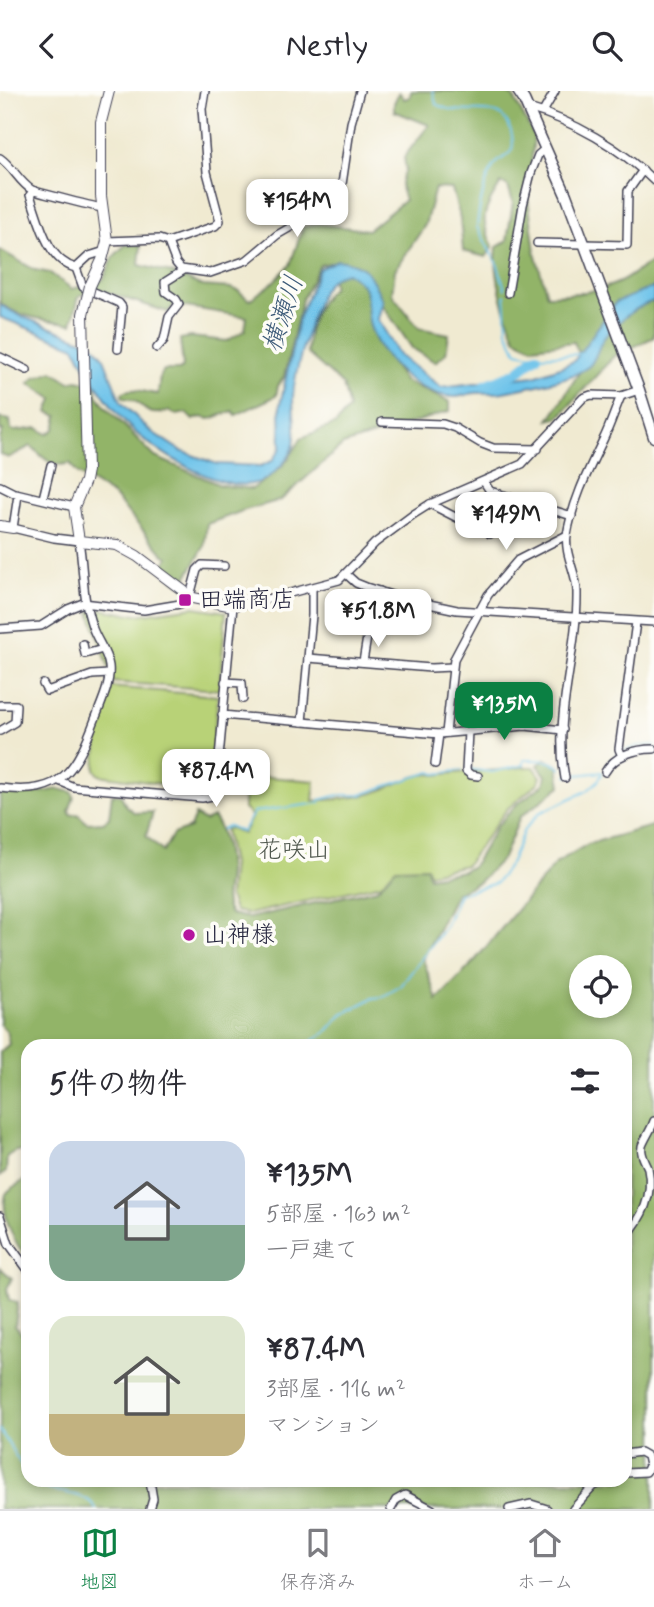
<!DOCTYPE html>
<html lang="ja">
<meta charset="utf-8">
<style>
body{margin:0;font-family:Mynerve,"Klee One",sans-serif;background:#f7f7f7;color:#2b2b33;height:100vh;display:flex;flex-direction:column;font-size:26px;white-space:nowrap}
*{box-sizing:border-box;margin:0}
p{font-size:23px;color:#7c7c81}
.icon{flex:none;width:38px;height:38px;fill:none;stroke:currentColor;stroke-width:2;stroke-linecap:round;stroke-linejoin:round}
.map{position:relative;flex:1;overflow:hidden}
.drawer{position:absolute;left:21px;top:948px;width:611px;height:448px;display:flex;flex-direction:column;background:#fff;border-radius:21px;box-shadow:0 4px 10px #0003}
.drawer>*{flex:none}
.fabs{position:absolute;left:569px;top:864px;display:grid;gap:14px}
.fabs a{display:grid;place-items:center;width:63px;height:63px;border-radius:50%;background:#fff;box-shadow:0 4px 10px #0003;font-size:35px}
.price{position:absolute;translate:-50% -60px;padding:0 16px;border-radius:14px;background:#fff;color:#222;font-size:23px;line-height:46px;filter:drop-shadow(0 2px 4px #0008)}
.price::after{content:'';position:absolute;left:50%;top:42px;width:21px;height:16px;margin-left:-10px;background:inherit;clip-path:polygon(0 0,100% 0,50% 100%)}
.price.selected{background:#0b8043;color:#fff}
ul{padding:0;list-style:none}
li{display:flex;align-items:center;gap:21px;height:175px;padding:0 28px}
li span{display:grid;place-items:center;flex:none;width:196px;height:140px;border-radius:21px;color:#555}
li>.icon{margin-inline-start:auto}
span .icon{width:84px;height:84px;fill:#fffc;stroke-width:1}
li b{font-size:30px}
h2{display:flex;justify-content:space-between;align-items:center;height:84px;padding:0 28px;font-size:30px}
header{display:flex;justify-content:space-between;align-items:center;height:91px;padding:0 28px;background:#fff;font-size:32px;font-weight:600}
.menu{display:flex;justify-content:space-around;align-items:center;height:98px;border-top:2px solid #e1e1e2;background:#fff;font-size:19px;color:#7c7c81}
.menu a{display:grid;justify-items:center;gap:4px}
.menu .selected{color:#0b8043}
.map>svg:first-child{display:block}
.green{fill:#b8d277;stroke:#6d7a59;stroke-width:2}
.forest{fill:#92b468;stroke:#5a6b52;stroke-width:2;fill-rule:evenodd}
.water{fill:#6dc3ea;stroke:#487292;stroke-width:2}
.lines{fill:none;stroke-linecap:round;stroke-linejoin:round}
.stream{stroke:#6dc3ea;stroke-width:2}
.river{stroke:#6dc3ea;stroke-width:10}
.street-casing{stroke:#414052;stroke-width:10}
.secondary-casing{stroke:#414052;stroke-width:12}
.primary-casing{stroke:#414052;stroke-width:13}
.street{stroke:#fff;stroke-width:7}
.secondary{stroke:#fff;stroke-width:10}
.primary{stroke:#fff;stroke-width:10}
.secondary-bridge-casing{stroke:#414052;stroke-width:12;stroke-linecap:butt}
.secondary-bridge{stroke:#fff;stroke-width:10}
.poi-dot{fill:#b5179e;stroke:#fdfcf7;stroke-width:2.5}
.labels{text-anchor:middle;dominant-baseline:central;stroke-width:7;stroke-linejoin:round;paint-order:stroke}
.poi-label{font-size:24px;fill:#22223b;stroke:#fdfcf7;text-anchor:start}
.park-label{font-size:24px;fill:#4f574d;stroke:#fdfcf7}
.water-label{font-size:26px;font-style:italic;fill:#3c5a78;stroke:#fdfcf7}
</style>
<header><svg class="icon" aria-label="back" viewBox="0 0 24 24"><path d="M15 5l-7 7 7 7"/></svg>Nestly<svg class="icon" aria-label="search" viewBox="0 0 24 24"><circle cx="10" cy="10" r="6"/><path d="M15 15l6 6"/></svg></header>
<div class="map">
<svg width="654" height="1418" viewBox="0 0 654 1418">
<rect width="100%" height="100%" fill="#fdfcf7"/>
<filter id="ink" filterUnits="userSpaceOnUse"><feTurbulence type="fractalNoise" baseFrequency=".0143" numOctaves="2"/><feDisplacementMap in="SourceGraphic" scale="14" xChannelSelector="R" yChannelSelector="G"/><feConvolveMatrix kernelMatrix="1 2 1 2 8 2 1 2 1" color-interpolation-filters="sRGB"/></filter>
<filter id="wash" filterUnits="userSpaceOnUse"><feTurbulence type="fractalNoise" baseFrequency=".00686" numOctaves="4" result="noise"/><feDisplacementMap in="SourceGraphic" scale="28" xChannelSelector="R" yChannelSelector="G"/><feGaussianBlur stdDeviation="1.57" result="paint"/><feColorMatrix in="noise" values="0 0 0 0 0 0 0 0 0 0 0 0 0 0 0 0 0 1.4 0 .05"/><feComposite in="paint" operator="in"/></filter>
<g filter="url(#wash)">
<rect width="100%" height="100%" fill="#f0ead1"/>
<g class="green">
<path d="M194,516L226,521L219,599L111,591V583L90,521L94,517L136,524Z"/>
<path d="M110,596L218,605L211,672L206,690L191,687L190,697L99,684L95,678L99,635Z"/>
<path d="M523,676H534L541,686L538,692L507,718L466,774L249,823L234,820L229,805L232,773L225,738L231,737L243,743L252,725L244,718L245,684L315,690L313,710C333,708 354,708 373,702C391,697 418,679 436,684C465,680 494,681 523,676Z"/>
</g>
<g class="forest">
<path d="M411,0H501L513,5L534,45L528,107L535,161L547,204C570,204 598,201 620,191C633,185 640,175 654,171V246L614,265L559,326L549,329L584,274L574,251L533,256L516,248C505,224 493,183 497,156L507,150L513,111L508,96L501,92C485,118 478,127 493,155L486,166L463,160L460,127L452,98L435,97L425,134L395,179L392,203L419,237L449,243L446,262L435,271L412,257L381,212L372,225L388,266L404,290L450,311V320L343,354L281,409L245,419L207,433L204,456L182,494L165,481L163,475L168,466L163,463L114,405L77,382L70,372C52,378 44,367 31,355L8,367L0,363V348L3,339H0V327L10,329L11,339L15,340L38,337L47,343L55,338L58,325L48,321L53,308L29,292L35,286L53,280L70,291L77,289L94,293L97,304L107,317L155,366L220,394L252,398C276,382 288,373 301,347L336,333L349,317L343,294L307,262C308,235 314,215 333,196L330,172L320,174L302,208L284,286L278,295L276,305L236,324L233,320L210,328L201,326L193,329L186,322L177,324L168,320C140,329 146,308 123,307L122,302C133,294 146,303 158,303L160,284L164,279H179L183,276L180,248L191,246L227,250L245,239L247,226L174,214L168,221L96,198L79,205L72,233C49,229 19,227 0,212V159L35,179L50,182L72,198L103,189L114,165L125,154H141L139,174L175,183L202,195L231,197L239,200L249,209L269,195L290,174L303,136L317,133L368,139L405,109C401,99 398,90 406,80L404,66L429,34L394,20V12L399,1L404,8L410,6Z"/>
<path d="M546,668L558,675L561,695L520,726L503,767L479,791L456,802L423,868L437,909L472,873L556,772L588,753L652,735L654,730V1418H0V1177L12,1187L7,1198L9,1209L18,1211L15,1235L25,1246L28,1245V1390H625V956H28V1064L25,1060H16L7,1065L6,1081L0,1085V961L9,953L7,941L0,933V700L31,703L59,698L72,701L74,706L69,720L71,724L78,723L87,732L103,731L109,727L112,703L121,704L126,715L135,722L153,721L146,745L163,761L173,743L190,737L195,724L205,730L213,726C224,739 227,762 228,779C228,795 221,810 230,823L249,827L377,798L396,777L427,776L429,786L463,780L473,775L497,735L517,713L544,693L546,685L538,674ZM581,877H620V915H581Z"/>
<path d="M28,1087V1168C15,1154 0,1123 6,1103C10,1096 22,1092 28,1087Z"/>
</g>
<path class="water" d="M337,169C369,173 369,183 383,210L378,228L399,264L441,296L534,285L563,275L574,270L616,211L654,196V210C638,214 614,233 604,247C598,255 596,269 589,275C573,289 524,297 503,301C493,303 486,301 476,302C469,302 462,306 455,306C418,305 376,266 369,230C364,206 374,197 347,182C340,183 332,187 328,192C314,207 293,287 293,308C293,326 300,349 289,365C282,375 269,389 256,392C222,402 151,359 129,335C107,311 89,285 75,256L0,226V214L23,226L93,253L103,265L121,311L149,339L181,360L217,373L261,375L272,370L281,357L280,314L299,226L319,178Z"/>
<g class="lines">
<g class="stream">
<path d="M433,0L436,13C465,31 504,2 512,45C517,69 499,63 492,78C483,95 479,117 477,136L498,175L505,198"/>
<path d="M505,204L507,240L517,261L537,265L581,263"/>
<path d="M624,660L638,655L654,654"/>
<path d="M608,672L619,662"/>
<path d="M467,678L492,681L524,674V669C538,669 551,667 561,678"/>
<path d="M567,685L602,681"/>
<path d="M222,738L229,735L242,741L254,721L320,712L319,709C326,708 330,706 335,705C344,702 355,706 363,703C385,695 408,688 431,681L436,683L462,679"/>
<path d="M303,956L325,942L342,923L373,907L382,906L401,895L445,836L459,803L496,792L510,773L524,739L539,722L587,700L598,690L602,683"/>
<path d="M0,1339L28,1385"/>
<path d="M32,1390C52,1406 85,1397 96,1418"/>
</g>
<path class="river" d="M485,294L516,282L537,265"/>
</g>
</g>
<g filter="url(#ink)">
<g class="lines">
<g class="street-casing">
<g id="street">
<path d="M528,17C572,29 622,58 654,90"/>
<path d="M543,21L555,0"/>
<path d="M0,67C13,76 19,91 32,99C36,101 99,117 103,117"/>
<path d="M34,100L30,104C39,129 47,170 76,177L89,165L105,160"/>
<path d="M107,150L159,148L168,151L215,135L220,130L207,81L202,18L205,0"/>
<path d="M168,151L176,172L181,178L210,182L247,169L277,144L303,129L341,100L351,32L360,0"/>
<path d="M537,152L627,154L628,100L643,79"/>
<path d="M76,177L83,196L119,212L122,216L118,258"/>
<path d="M508,202L523,114L531,82L538,64L546,57"/>
<path d="M157,257L164,249L169,226L179,213L176,208L166,201L165,191L184,179"/>
<path d="M0,266L27,279"/>
<path d="M382,331L443,333L455,337L480,352L493,357L538,358"/>
<path d="M484,391L490,400L572,425"/>
<path d="M0,395L18,404L13,437L54,447L79,450C84,479 82,507 92,535C96,549 107,560 109,575C111,592 102,610 96,626C76,679 63,705 0,697"/>
<path d="M16,402L74,416"/>
<path d="M43,407L51,374"/>
<path d="M430,413L473,435L490,400"/>
<path d="M490,443L508,406"/>
<path d="M346,483L356,492L366,496L401,507L457,519L654,531"/>
<path d="M190,505L197,479L202,474L224,475"/>
<path d="M0,538L41,535L68,518L83,512L144,519L180,513L193,507"/>
<path d="M83,553L85,563L103,558"/>
<path d="M308,567L431,577L452,576"/>
<path d="M363,571L369,534L380,500"/>
<path d="M225,591L242,592L243,608"/>
<path d="M43,593L47,600L92,584L109,583"/>
<path d="M0,614H16L15,631L0,640"/>
<path d="M222,624L439,643L525,635L563,639"/>
<path d="M302,631L312,524V497"/>
<path d="M523,635L531,602"/>
<path d="M468,640L466,680L471,684L478,685"/>
<path d="M446,642L454,568L488,504L518,469L567,444"/>
<path d="M622,665L619,658L636,531"/>
<path d="M435,673L439,643"/>
<path d="M605,681C615,664 635,658 654,658"/>
<path d="M565,687C553,624 578,563 577,501C577,482 564,464 567,444C573,409 588,380 603,349C610,335 615,319 621,305"/>
<path d="M59,690L74,696L202,707L212,705L218,677L233,515L260,510L339,489L375,452L414,423L430,413L522,373L583,307L591,304L621,305L639,299"/>
<path d="M0,1125L9,1153L28,1179"/>
<path d="M625,1147C642,1127 654,1105 648,1077C645,1070 640,1063 642,1055C645,1047 651,1039 654,1030"/>
<path d="M625,1363L640,1361L647,1365L649,1375L646,1381L625,1382"/>
<path d="M150,1418L153,1408L150,1390"/>
<path d="M391,1418L396,1409L405,1404L432,1418"/>
<path d="M509,1418L531,1413L547,1418"/>
<path d="M573,1418L594,1395L604,1390"/>
</g>
</g>
<g class="secondary-casing">
<g id="secondary">
<path d="M90,195L102,169L107,150L101,105V31L109,0"/>
<path d="M87,379L85,390L74,416L79,450L117,454L137,465L193,507L233,515"/>
<path d="M0,435L13,437"/>
</g>
</g>
<g class="primary-casing">
<path id="primary" d="M518,0L524,9L566,104L639,299L654,346"/>
</g>
<use href="#street" class="street"/>
<use href="#secondary" class="secondary"/>
<use href="#primary" class="primary"/>
<g class="secondary-bridge-casing">
<path id="secondary-bridge" d="M87,379L83,223L90,195"/>
</g>
<use href="#secondary-bridge" class="secondary-bridge"/>
</g>
</g>
<g class="poi-dot">
<rect x="178" y="502" width="14" height="14" rx="3.5"/>
<circle cx="189" cy="844" r="7"/>
</g>
<g class="labels">
<g class="poi-label">
<text x="199" y="509">田端商店</text>
<text x="203" y="844">山神様</text>
</g>
<g class="park-label">
<text x="294" y="759">花咲山</text>
</g>
<g class="water-label">
<text transform="translate(284 223) rotate(-72)">横瀬川</text>
</g>
</g>
</svg>
<div class="fabs">
<a><svg class="icon" aria-label="locate" viewBox="0 0 24 24"><circle cx="12" cy="12" r="6"/><path d="M12 2v4M12 18v4M2 12h4M18 12h4"/></svg></a>
</div>
<b class="price" style="left:297px;top:148px">¥154M</b>
<b class="price" style="left:506px;top:461px">¥149M</b>
<b class="price" style="left:378px;top:558px">¥51.8M</b>
<b class="price selected" style="left:504px;top:651px">¥135M</b>
<b class="price" style="left:216px;top:718px">¥87.4M</b>
<section class="drawer">
<h2>5件の物件<svg class="icon" aria-label="filters" viewBox="0 0 24 24"><path d="M4 7h16M4 17h16"/><circle cx="9" cy="7" r="2"/><circle cx="15" cy="17" r="2"/></svg></h2>
<ul>
<li><span style="background:linear-gradient(#c9d6e8 60%,#7fa58c 0)"><svg class="icon" aria-label="home" viewBox="0 0 24 24"><path d="M3 11l9-7 9 7M6 9v11h12V9"/></svg></span><div><b>¥135M</b><p>5部屋 · 163 m²</p><p>一戸建て</p></div></li>
<li><span style="background:linear-gradient(#dfe7d0 70%,#c2b280 0)"><svg class="icon" aria-label="home" viewBox="0 0 24 24"><path d="M3 11l9-7 9 7M6 9v11h12V9"/></svg></span><div><b>¥87.4M</b><p>3部屋 · 116 m²</p><p>マンション</p></div></li>
</ul>
</section>
</div>
<nav class="menu">
<a class="selected"><svg class="icon" aria-label="map" viewBox="0 0 24 24"><path d="M3 6l6-2 6 2 6-2v14l-6 2-6-2-6 2zM9 4v14M15 6v14"/></svg>地図</a>
<a><svg class="icon" aria-label="saved" viewBox="0 0 24 24"><path d="M7 4h10v16l-5-4-5 4z"/></svg>保存済み</a>
<a><svg class="icon" aria-label="home" viewBox="0 0 24 24"><path d="M3 11l9-7 9 7M6 9v11h12V9"/></svg>ホーム</a>
</nav>
